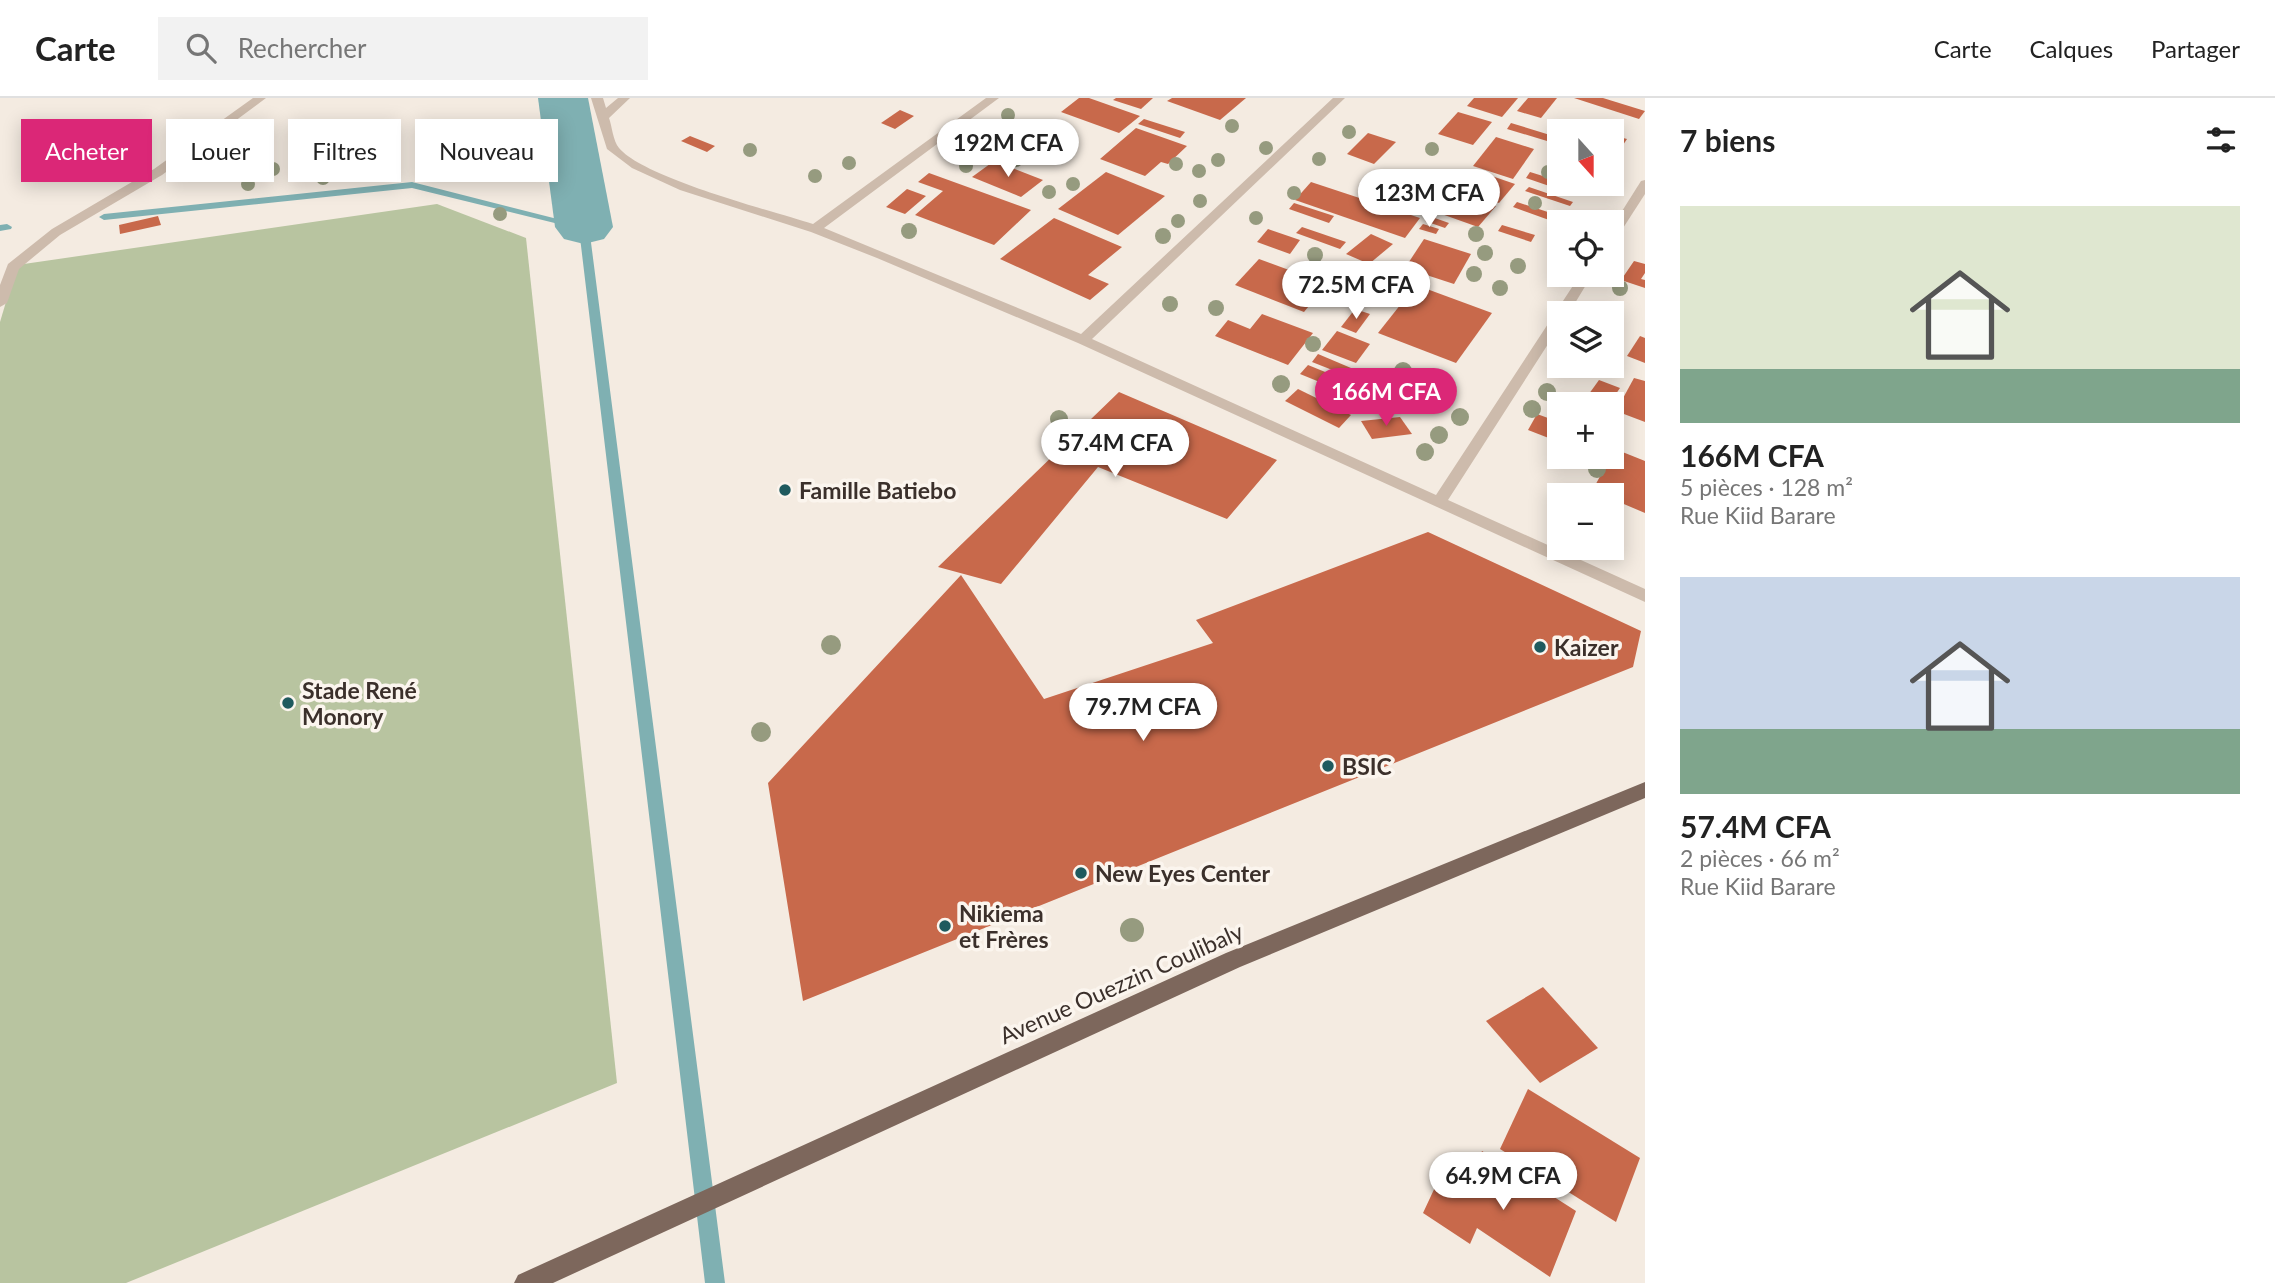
<!DOCTYPE html>
<html lang="fr">
<meta charset="utf-8">
<style>
body{margin:0;font-family:Lato,sans-serif;background:#f2f2f2;color:#222;height:100vh;display:flex;flex-direction:column;font-size:26px;white-space:nowrap}
*{box-sizing:border-box;margin:0}
p{font-size:23px;color:#767676}
.icon{flex:none;width:38px;height:38px;fill:none;stroke:currentColor;stroke-width:2;stroke-linecap:round;stroke-linejoin:round}
.map{position:relative;flex:1;overflow:hidden}
.side{display:flex;flex-direction:column;background:#fff;width:630px}
.side>*{flex:none}
.guide{position:absolute;left:21px;top:21px;width:665px;height:63px;display:flex;gap:14px}
.needle{width:46px;rotate:159deg}
.controls{position:absolute;left:1547px;top:21px;display:grid;gap:14px}
.controls a{display:grid;place-items:center;width:77px;height:77px;border-radius:0px;background:#fff;box-shadow:0 4px 18px #0003;font-size:35px}
.price{position:absolute;translate:-50% -60px;padding:0 16px;border-radius:24px;background:#fff;color:#222;font-size:23px;line-height:46px;filter:drop-shadow(0 2px 4px #0008)}
.price::after{content:'';position:absolute;left:50%;top:42px;width:21px;height:16px;margin-left:-10px;background:inherit;clip-path:polygon(0 0,100% 0,50% 100%)}
.price.current{background:#db2777;color:#fff}
ul{padding:0;list-style:none}
li{display:grid;align-content:center;gap:14px;height:371px;padding:0 35px}
li span{display:grid;place-items:center;height:217px;border-radius:0px;color:#555}
li>.icon{margin-inline-start:auto}
span .icon{width:126px;height:126px;fill:#fffc;stroke-width:1}
li b{font-size:30px}
h2{display:flex;justify-content:space-between;align-items:center;height:84px;padding:0 35px;font-size:30px}
.tag{padding:0 24px;border-radius:0px;background:#fff;box-shadow:0 4px 18px #0003;font-size:24px;line-height:63px}
.tag.current{background:#db2777;color:#fff}
header{display:flex;align-items:center;gap:42px;box-sizing:border-box;height:98px;padding:0 35px;background:#fff;border-bottom:2px solid #e0e0e0}
header strong{font-size:33px}
nav{display:flex;gap:38px;margin-inline-start:auto;font-size:24px}
.search{width:490px;height:63px;background:#f2f2f2;display:flex;align-items:center;gap:18px;box-sizing:border-box;padding:0 24px;border-radius:0px;color:#767676;font-size:26px}
main{display:flex;flex:1;min-height:0}
.map>svg:first-child{display:block}
.green{fill:#b8c4a0}
.lines{fill:none;stroke-linecap:round;stroke-linejoin:round}
.stream{fill:#7fb0b2;fill-rule:evenodd}
.river{fill:#7fb0b2;fill-rule:evenodd}
.building{fill:#c8694b}
.minor{fill:#cdbbac;fill-rule:evenodd}
.major{fill:#7d675c;fill-rule:evenodd}
.tree{fill:#969b7f}
.poi-dot{fill:#1f5a5e;stroke:#fbf5ee;stroke-width:2.5}
.labels{text-anchor:middle;dominant-baseline:central;stroke-width:7;stroke-linejoin:round;paint-order:stroke}
.poi-label{font-size:23px;font-weight:bold;fill:#3b302b;stroke:#fbf5ee;text-anchor:start}
.street-label{font-size:23px;fill:#3b302b;stroke:#fbf5ee}
</style>
<header>
<strong>Carte</strong>
<div class="search"><svg class="icon" aria-label="search" viewBox="0 0 24 24"><circle cx="10" cy="10" r="6"/><path d="M15 15l6 6"/></svg>Rechercher</div>
<nav><a>Carte</a><a>Calques</a><a>Partager</a></nav>
</header>
<main>
<div class="map">
<svg width="1645" height="1185" viewBox="0 0 1645 1185">
<rect width="100%" height="100%" fill="#f4ebe1"/>
<path class="green" d="M437,106L526,140L617,985L126,1185H0V224L17,167Z"/>
<g class="lines">
<g class="stream">
<path d="M412,84L589,129L725,1185H705L579,131L412,90L104,122L99,119L104,116Z"/>
<path d="M7,126L12,129L11,131L0,133V127Z"/>
</g>
<path class="river" d="M538,0H588L613,129L604,141L584,146L564,141L555,129Z"/>
</g>
<g class="building">
<path d="M1079,0H1089L1140,18L1119,35L1061,14Z"/>
<path d="M1116,0H1153L1141,11L1113,2Z"/>
<path d="M1172,0H1246L1220,22L1167,3Z"/>
<path d="M1474,0H1518L1502,19L1467,8Z"/>
<path d="M1528,0H1557L1541,20L1517,13Z"/>
<path d="M1574,0H1603L1645,13L1639,21Z"/>
<path d="M900,12L914,18L895,31L881,25Z"/>
<path d="M1458,14L1492,24L1473,47L1438,36Z"/>
<path d="M1144,21L1185,34L1180,40L1138,26Z"/>
<path d="M1511,25L1550,37L1547,43L1507,31Z"/>
<path d="M994,28L1040,45L1024,58L977,40Z"/>
<path d="M1136,30L1187,48L1168,66L1161,64L1145,78L1100,61Z"/>
<path d="M1368,35L1396,44L1374,66L1347,56Z"/>
<path d="M1612,37L1627,41L1621,50L1612,48Z"/>
<path d="M690,38L715,48L707,54L681,43Z"/>
<path d="M1496,39L1534,51L1513,81L1473,68Z"/>
<path d="M964,47L985,57L976,62L956,53Z"/>
<path d="M994,63L1043,82L1021,99L972,79Z"/>
<path d="M1106,74L1165,98L1118,137L1058,111Z"/>
<path d="M1530,74L1559,83L1561,86L1558,91L1526,80Z"/>
<path d="M929,75L1031,112L994,147L915,117L943,93L918,84Z"/>
<path d="M1486,76L1515,86L1499,105L1470,95Z"/>
<path d="M1311,84L1420,120L1405,140L1295,102Z"/>
<path d="M1529,89L1573,104L1570,108L1525,93Z"/>
<path d="M907,91L926,98L905,116L886,109Z"/>
<path d="M1454,94L1496,108L1478,129L1436,114Z"/>
<path d="M1517,104L1554,116L1549,122L1513,109Z"/>
<path d="M1294,105L1334,118L1329,125L1289,111Z"/>
<path d="M158,118L161,127L120,136L119,127Z"/>
<path d="M1429,118L1449,125L1445,130L1425,123Z"/>
<path d="M1054,120L1122,149L1088,177L1109,186L1090,202L1000,161Z"/>
<path d="M1423,126L1439,131L1436,136L1419,131Z"/>
<path d="M1502,127L1535,137L1531,144L1498,133Z"/>
<path d="M1302,129L1346,144L1340,151L1296,135Z"/>
<path d="M1268,131L1300,142L1290,156L1257,144Z"/>
<path d="M1371,136L1393,146L1369,166L1346,156Z"/>
<path d="M1424,141L1471,156L1454,186L1405,170Z"/>
<path d="M1259,161L1327,186L1304,214L1235,187Z"/>
<path d="M1313,162L1371,183L1360,196L1303,175Z"/>
<path d="M1634,163L1645,166V175L1641,181L1645,182V190L1621,182Z"/>
<path d="M1379,181L1398,188L1385,204L1366,197Z"/>
<path d="M1416,187L1492,215L1456,265L1378,235Z"/>
<path d="M1355,211L1370,216L1356,235L1341,229Z"/>
<path d="M1262,216L1313,235L1288,267L1215,238L1228,222L1250,231Z"/>
<path d="M1337,233L1370,246L1356,265L1322,252Z"/>
<path d="M1640,238L1645,240V265L1627,258Z"/>
<path d="M1318,256L1351,270L1345,277L1312,264Z"/>
<path d="M1308,267L1362,289L1354,298L1300,276Z"/>
<path d="M1387,275L1419,289L1405,305L1373,291Z"/>
<path d="M1634,280L1645,283V324L1616,313Z"/>
<path d="M1599,282L1620,290L1609,306L1586,300Z"/>
<path d="M1298,291L1351,317L1339,330L1285,303Z"/>
<path d="M1119,294L1277,362L1227,421L1098,369L1001,486L938,469Z"/>
<path d="M1537,316L1559,324V344L1528,332Z"/>
<path d="M1400,319L1412,336L1372,341L1361,323Z"/>
<path d="M1615,351L1645,363V415L1612,401V397L1592,393Z"/>
<path d="M1428,434L1641,533L1633,569L803,903L768,685L961,477L1044,601L1213,545L1196,522Z"/>
<path d="M1543,889L1598,950L1540,985L1486,923Z"/>
<path d="M1528,991L1640,1060L1616,1124L1500,1051Z"/>
<path d="M1482,1053L1576,1113L1550,1179L1477,1130L1470,1146L1423,1115L1444,1070L1469,1085Z"/>
</g>
<g class="lines">
<g class="minor">
<path d="M253,0H266L162,77L60,137L19,171L7,205L0,209V187L8,166L52,131L154,71Z"/>
<path d="M591,0H603L606,10L618,0H630L609,20C612,28 613,43 619,50C644,80 772,113 813,126L986,0H999L824,130L1081,236L1333,0H1345L1092,241L1436,397L1580,177H1592L1569,215H1559V229L1448,402L1645,491V504L1078,245L877,160L811,134L680,92L632,70L607,51Z"/>
<path d="M1645,82V96L1616,141L1612,142V129L1641,83Z"/>
</g>
<path class="major" d="M1645,684V700L1240,869L553,1185H514L518,1177L1226,855Z"/>
</g>
<g class="tree">
<circle cx="1008" cy="17" r="7"/>
<circle cx="1232" cy="28" r="7"/>
<circle cx="1349" cy="34" r="7"/>
<circle cx="1266" cy="50" r="7"/>
<circle cx="1432" cy="51" r="7"/>
<circle cx="750" cy="52" r="7"/>
<circle cx="1046" cy="53" r="7"/>
<circle cx="1319" cy="61" r="7"/>
<circle cx="1016" cy="62" r="7"/>
<circle cx="1218" cy="62" r="7"/>
<circle cx="849" cy="65" r="7"/>
<circle cx="1176" cy="66" r="7"/>
<circle cx="966" cy="68" r="7"/>
<circle cx="273" cy="71" r="7"/>
<circle cx="1199" cy="73" r="7"/>
<circle cx="1548" cy="74" r="7"/>
<circle cx="815" cy="78" r="7"/>
<circle cx="1426" cy="78" r="7"/>
<circle cx="323" cy="80" r="7"/>
<circle cx="1463" cy="80" r="7"/>
<circle cx="1394" cy="81" r="7"/>
<circle cx="248" cy="86" r="7"/>
<circle cx="1073" cy="86" r="7"/>
<circle cx="1049" cy="94" r="7"/>
<circle cx="1294" cy="95" r="7"/>
<circle cx="1200" cy="103" r="7"/>
<circle cx="1535" cy="105" r="7"/>
<circle cx="500" cy="116" r="7"/>
<circle cx="1256" cy="120" r="7"/>
<circle cx="1178" cy="123" r="7"/>
<circle cx="909" cy="133" r="8"/>
<circle cx="1476" cy="136" r="8"/>
<circle cx="1163" cy="138" r="8"/>
<circle cx="1485" cy="155" r="8"/>
<circle cx="1315" cy="157" r="8"/>
<circle cx="1518" cy="168" r="8"/>
<circle cx="1474" cy="176" r="8"/>
<circle cx="1500" cy="190" r="8"/>
<circle cx="1620" cy="190" r="8"/>
<circle cx="1170" cy="206" r="8"/>
<circle cx="1216" cy="210" r="8"/>
<circle cx="1313" cy="246" r="8"/>
<circle cx="1403" cy="273" r="9"/>
<circle cx="1281" cy="286" r="9"/>
<circle cx="1547" cy="294" r="9"/>
<circle cx="1532" cy="311" r="9"/>
<circle cx="1460" cy="319" r="9"/>
<circle cx="1059" cy="321" r="9"/>
<circle cx="1439" cy="337" r="9"/>
<circle cx="1425" cy="354" r="9"/>
<circle cx="1597" cy="371" r="9"/>
<circle cx="831" cy="547" r="10"/>
<circle cx="761" cy="634" r="10"/>
<circle cx="1132" cy="832" r="12"/>
</g>
<g class="poi-dot">
<circle cx="785" cy="392" r="7"/>
<circle cx="1540" cy="549" r="7"/>
<circle cx="288" cy="605" r="7"/>
<circle cx="1328" cy="668" r="7"/>
<circle cx="1081" cy="775" r="7"/>
<circle cx="945" cy="828" r="7"/>
</g>
<g class="labels">
<g class="poi-label">
<text x="799" y="392">Famille Batiebo</text>
<text x="1554" y="549">Kaizer</text>
<text x="302" y="592">Stade René<tspan x="302" dy="26">Monory</tspan></text>
<text x="1342" y="668">BSIC</text>
<text x="1095" y="775">New Eyes Center</text>
<text x="959" y="815">Nikiema<tspan x="959" dy="26">et Frères</tspan></text>
</g>
<g class="street-label">
<text transform="translate(1121 885) rotate(-24)">Avenue Ouezzin Coulibaly</text>
</g>
</g>
</svg>
<div class="controls">
<a><svg class="needle" viewBox="-14 -14 28 28"><path d="M0-13l5 13h-10z" fill="#e53935"/><path d="M0 13l5-13h-10z" fill="#767676"/></svg></a>
<a><svg class="icon" aria-label="locate" viewBox="0 0 24 24"><circle cx="12" cy="12" r="6"/><path d="M12 2v4M12 18v4M2 12h4M18 12h4"/></svg></a>
<a><svg class="icon" aria-label="layers" viewBox="0 0 24 24"><path d="M12 4l9 5-9 5-9-5zM3 14l9 5 9-5"/></svg></a>
<a>+</a>
<a>−</a>
</div>
<b class="price" style="left:1008px;top:81px">192M CFA</b>
<b class="price" style="left:1429px;top:131px">123M CFA</b>
<b class="price" style="left:1356px;top:223px">72.5M CFA</b>
<b class="price current" style="left:1386px;top:330px">166M CFA</b>
<b class="price" style="left:1115px;top:381px">57.4M CFA</b>
<b class="price" style="left:1143px;top:645px">79.7M CFA</b>
<b class="price" style="left:1503px;top:1114px">64.9M CFA</b>
<div class="guide">
<a class="tag current">Acheter</a>
<a class="tag">Louer</a>
<a class="tag">Filtres</a>
<a class="tag">Nouveau</a>
</div>
</div>
<section class="side">
<h2>7 biens<svg class="icon" aria-label="filters" viewBox="0 0 24 24"><path d="M4 7h16M4 17h16"/><circle cx="9" cy="7" r="2"/><circle cx="15" cy="17" r="2"/></svg></h2>
<ul>
<li><span style="background:linear-gradient(#dfe7d0 75%,#7fa58c 0)"><svg class="icon" aria-label="home" viewBox="0 0 24 24"><path d="M3 11l9-7 9 7M6 9v11h12V9"/></svg></span><div><b>166M CFA</b><p>5 pièces · 128 m²</p><p>Rue Kiid Barare</p></div></li>
<li><span style="background:linear-gradient(#c9d6e8 70%,#7fa58c 0)"><svg class="icon" aria-label="home" viewBox="0 0 24 24"><path d="M3 11l9-7 9 7M6 9v11h12V9"/></svg></span><div><b>57.4M CFA</b><p>2 pièces · 66 m²</p><p>Rue Kiid Barare</p></div></li>
</ul>
</section>
</main>
